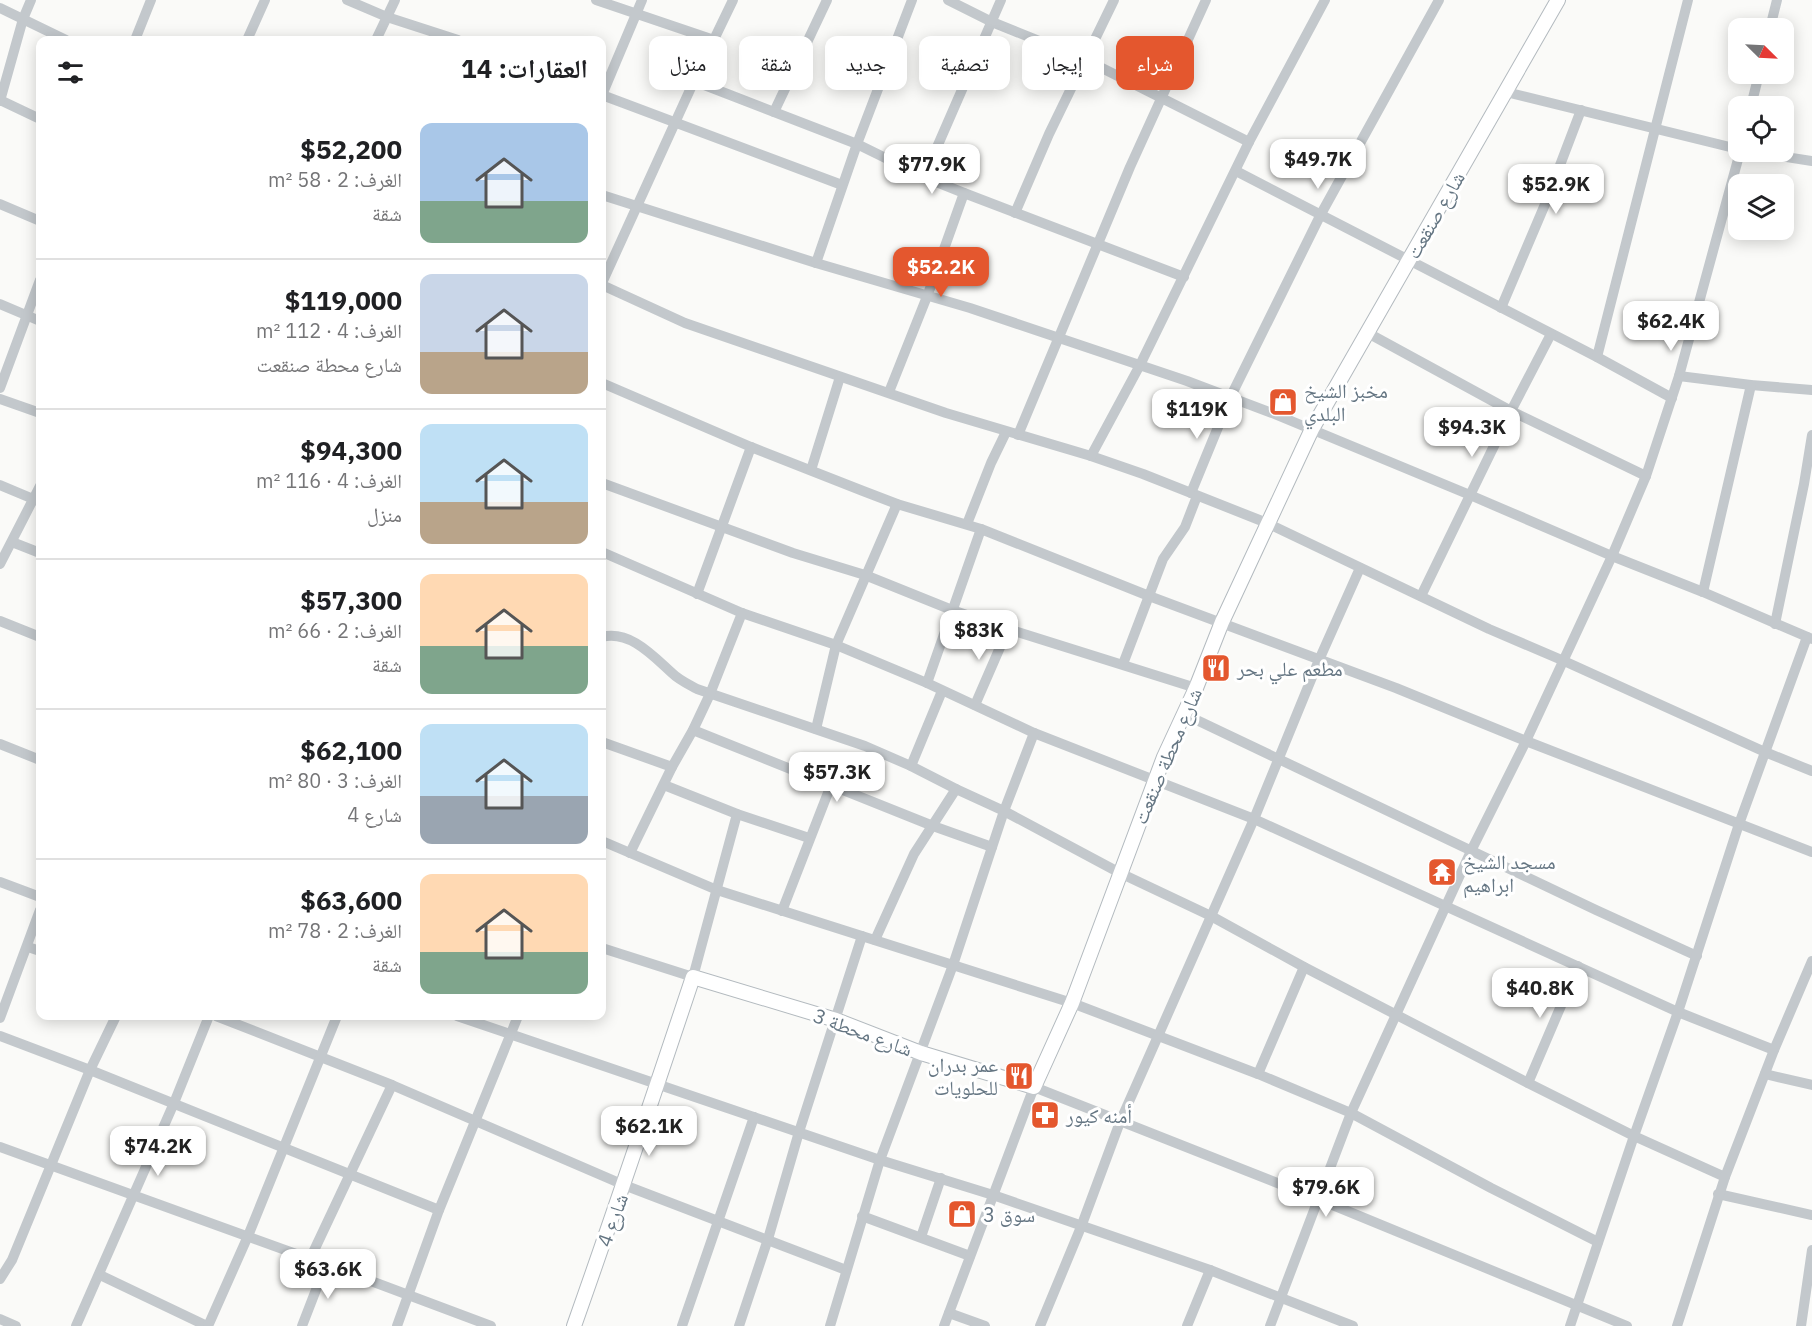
<!DOCTYPE html>
<html lang="ar">
<meta charset="utf-8">
<style>
body{margin:0;font-family:"IBM Plex Sans","Noto Naskh Arabic",sans-serif;background:#f6f6f6;color:#202124;direction:rtl;height:100vh;display:flex;flex-direction:column;font-size:22px;white-space:nowrap}
*{box-sizing:border-box;margin:0}
p{font-size:20px;color:#757577}
.icon{flex:none;width:33px;height:33px;fill:none;stroke:currentColor;stroke-width:2;stroke-linecap:round;stroke-linejoin:round}
.map{position:relative;flex:1;overflow:hidden;direction:ltr}
.details{position:absolute;left:36px;top:36px;width:570px;height:984px;display:flex;flex-direction:column;background:#fff;border-radius:12px;box-shadow:0 3px 15px #0003;direction:rtl}
.details>*{flex:none}
.hud{position:absolute;left:624px;top:36px;width:570px;height:54px;direction:rtl;display:flex;gap:12px}
.needle{width:39px;rotate:114deg}
.controls{position:absolute;left:1728px;top:18px;display:grid;gap:12px}
.controls a{display:grid;place-items:center;width:66px;height:66px;border-radius:12px;background:#fff;box-shadow:0 3px 15px #0003;font-size:30px}
.price{position:absolute;translate:-50% -51px;padding:0 14px;border-radius:12px;background:#fff;color:#222;font-size:20px;line-height:39px;filter:drop-shadow(0 2px 3px #0008)}
.price::after{content:'';position:absolute;left:50%;top:36px;width:18px;height:14px;margin-left:-9px;background:inherit;clip-path:polygon(0 0,100% 0,50% 100%)}
.price.on{background:#e4572e;color:#fff}
ul{padding:0;list-style:none}
li{display:flex;align-items:center;gap:18px;height:150px;padding:0 18px}
li+li{border-top:2px solid #e0e0e0}
li span{display:grid;place-items:center;flex:none;width:168px;height:120px;border-radius:12px;color:#555}
li>.icon{margin-inline-start:auto}
span .icon{width:72px;height:72px;fill:#fffc;stroke-width:1}
li b{font-size:26px}
h2{display:flex;justify-content:space-between;align-items:center;height:72px;padding:0 18px;font-size:26px}
.pill{padding:0 21px;border-radius:12px;background:#fff;box-shadow:0 3px 15px #0003;font-size:21px;line-height:54px}
.pill.on{background:#e4572e;color:#fff}
.map>svg:first-child{display:block}
.lines{fill:none;stroke-linecap:round;stroke-linejoin:round}
.secondary-casing{stroke:#b3babf;stroke-width:16}
.street{stroke:#c3c8cc;stroke-width:10}
.secondary{stroke:#fff;stroke-width:14}
.labels{text-anchor:middle;dominant-baseline:central;stroke-width:6;stroke-linejoin:round;paint-order:stroke}
.street-label{font-size:20px;fill:#657683;stroke:#fff}
.poi-label{font-size:20px;fill:#657683;stroke:#fff;text-anchor:start}
</style>
<div class="map">
<svg width="1812" height="1326" viewBox="0 0 1812 1326">
<rect width="100%" height="100%" fill="#fafaf8"/>
<g class="lines">
<g class="secondary-casing">
<path id="secondary" d="M574,1326C615,1210 654,1094 693,977L836,1020L921,1053L1034,1087L1072,1003L1164,757L1196,688L1222,622L1312,429L1558,0"/>
</g>
<g class="street">
<path d="M347,0L387,17L458,40"/>
<path d="M596,0L714,40"/>
<path d="M948,0L992,22L1086,60L1249,142"/>
<path d="M0,8L66,40"/>
<path d="M1770,28L1777,0"/>
<path d="M135,40L151,0"/>
<path d="M247,40L265,0"/>
<path d="M376,40L395,0"/>
<path d="M694,81L857,144L924,177L964,193L1184,277"/>
<path d="M1506,92L1738,149"/>
<path d="M602,95L842,185"/>
<path d="M602,95L642,0"/>
<path d="M0,100L40,119"/>
<path d="M0,101L23,19L31,0"/>
<path d="M1751,106L1759,74"/>
<path d="M774,112L827,0"/>
<path d="M1754,152L1812,161"/>
<path d="M1236,171L1597,357L1672,398"/>
<path d="M924,177L1001,0"/>
<path d="M602,195L816,263L970,308L1187,381L1272,413L1470,495L1612,556L1703,592L1812,639"/>
<path d="M0,204L40,221"/>
<path d="M1015,213L1049,134L1114,0"/>
<path d="M816,263L857,144L912,0"/>
<path d="M602,283L694,81L733,0"/>
<path d="M602,285L685,323L946,413L1091,456L1143,474L1267,523L1489,629L1564,661L1765,752L1812,771"/>
<path d="M0,304L40,321"/>
<path d="M1501,308L1546,202L1581,110"/>
<path d="M1366,332L1511,411L1646,476"/>
<path d="M1597,357L1688,0"/>
<path d="M1679,376L1751,385L1812,390"/>
<path d="M602,383L751,447L863,491L897,504L981,529L1149,596L1396,688L1526,741L1812,852"/>
<path d="M0,388L40,280"/>
<path d="M889,392L928,294L964,193"/>
<path d="M0,399L40,413"/>
<path d="M1018,435L1130,167L1206,0"/>
<path d="M1091,456L1140,365L1249,142L1325,0"/>
<path d="M811,470L840,377"/>
<path d="M602,483L793,553L865,575L952,610L1008,629L1196,688"/>
<path d="M0,485L38,501"/>
<path d="M1191,493L1230,398L1321,214L1439,0"/>
<path d="M967,524L991,463L1006,432"/>
<path d="M12,542L40,553"/>
<path d="M602,552L742,613L836,645L927,683L1034,733L1254,819L1678,1012L1774,1050"/>
<path d="M0,564L40,486"/>
<path d="M1703,592L1751,385"/>
<path d="M697,594L751,447"/>
<path d="M1421,596L1511,411L1551,334"/>
<path d="M0,621L40,637"/>
<path d="M1775,624L1804,484L1812,435"/>
<path d="M602,637C630,630 653,656 672,673C679,680 688,684 697,689L865,746L911,766L956,789L1004,811L1120,873L1211,916L1304,967L1528,1083L1634,1136L1725,1177"/>
<path d="M1123,664L1163,559L1185,527L1197,496"/>
<path d="M927,683L981,529"/>
<path d="M975,705L1008,629"/>
<path d="M1184,714L1596,910L1697,956"/>
<path d="M816,729L836,645L897,504"/>
<path d="M693,730L933,826L992,847"/>
<path d="M602,742L672,767"/>
<path d="M0,744L40,760"/>
<path d="M911,766L942,691"/>
<path d="M664,785L737,814L809,838"/>
<path d="M602,841L717,890L1072,1003L1258,1074L1351,1113L1491,1188L1598,1242"/>
<path d="M630,853L672,767L693,730L710,694L742,613"/>
<path d="M0,882L40,897"/>
<path d="M782,911L831,785"/>
<path d="M875,940L914,854L956,789"/>
<path d="M28,947L40,951"/>
<path d="M602,948L693,977L737,814"/>
<path d="M216,1016L392,1085L624,1185L846,1270"/>
<path d="M457,1016L880,1160L993,1195L1210,1270L1353,1326"/>
<path d="M0,1018L40,910"/>
<path d="M0,1036L90,1070L439,1210"/>
<path d="M1258,1074L1304,967"/>
<path d="M1765,1074L1812,1085"/>
<path d="M1528,1083L1578,966"/>
<path d="M0,1147L371,1281L491,1326"/>
<path d="M1718,1194L1812,1215"/>
<path d="M862,1216L970,1256"/>
<path d="M921,1237L941,1178"/>
<path d="M310,1259L392,1085"/>
<path d="M100,1275L207,1326"/>
<path d="M0,1279L12,1260L90,1070L116,1016"/>
<path d="M949,1313L985,1326"/>
<path d="M0,1319L16,1326"/>
<path d="M76,1326L174,1103L209,1016"/>
<path d="M208,1326L248,1236L337,1016"/>
<path d="M302,1326L326,1264"/>
<path d="M397,1326L439,1210L518,1016"/>
<path d="M682,1326L754,1117"/>
<path d="M739,1326L768,1239L799,1132L862,936"/>
<path d="M830,1326L880,1160L953,965L1004,811L1034,733"/>
<path d="M944,1326L1034,1087L1318,1199L1627,1326"/>
<path d="M1040,1326L1081,1227L1120,1122L1254,819L1319,660L1360,568"/>
<path d="M1187,1326L1210,1270"/>
<path d="M1270,1326L1351,1113L1471,851L1526,741L1612,556L1646,476L1679,376L1740,152"/>
<path d="M1570,1326L1634,1136L1678,1012L1739,824L1807,637"/>
<path d="M1677,1326L1725,1177L1774,1050L1812,961"/>
<path d="M1801,1326L1812,1250"/>
</g>
<use href="#secondary" class="secondary"/>
</g>
<defs>
<g id="shop-square" transform="scale(1.5)"><rect x="-9" y="-9" width="18" height="18" rx="4" fill="#e4572e" stroke="#fff"/><path d="M-5-2.5h2.3a2.7 3.5 0 0 1 5.4 0H5L5.5 6h-11ZM-1.5-2.5h3a1.5 2.3 0 0 0-3 0Z" fill="#fff"/></g>
<g id="restaurant-square" transform="scale(1.5)"><rect x="-9" y="-9" width="18" height="18" rx="4" fill="#e4572e" stroke="#fff"/><path d="M-5-6h1v4h1v-4h1v4h1v-4h1v5L-1.5 .5V6h-2V.5L-5-1ZM5-6V6H3V1.5H1.5Q1.5-4 5-6Z" fill="#fff"/></g>
<g id="temple-square" transform="scale(1.5)"><rect x="-9" y="-9" width="18" height="18" rx="4" fill="#e4572e" stroke="#fff"/><path d="M0-6L5-2H3V0L6.5 2.5H4V6H1.5V3h-3V6H-4V2.5H-6.5L-3 0V-2H-5Z" fill="#fff"/></g>
<g id="pharmacy-square" transform="scale(1.5)"><rect x="-9" y="-9" width="18" height="18" rx="4" fill="#e4572e" stroke="#fff"/><path d="M-2-6h4v4h4v4h-4v4h-4v-4h-4v-4h4Z" fill="#fff"/></g>
</defs>
<g fill-rule="evenodd">
<use href="#shop-square" x="1283" y="402"/>
<use href="#restaurant-square" x="1216" y="668"/>
<use href="#temple-square" x="1442" y="872"/>
<use href="#restaurant-square" x="1019" y="1076"/>
<use href="#pharmacy-square" x="1045" y="1115"/>
<use href="#shop-square" x="962" y="1214"/>
</g>
<g class="labels">
<g class="street-label">
<text transform="translate(1435 215) rotate(-60)">شارع صنقعت</text>
<text transform="translate(1167 756) rotate(-67)">شارع محطة صنقعت</text>
<text transform="translate(863 1032) rotate(20)">شارع محطة 3</text>
<text transform="translate(612 1220) rotate(-70)">شارع 4</text>
</g>
<g class="poi-label">
<text x="1304" y="390">مخبز الشيخ<tspan x="1304" dy="23">البلدي</tspan></text>
<text x="1237" y="668">مطعم علي بحر</text>
<text x="1463" y="861">مسجد الشيخ<tspan x="1463" dy="23">ابراهيم</tspan></text>
<text x="998" y="1064" text-anchor="end">عمر بدران<tspan x="998" dy="23">للحلويات</tspan></text>
<text x="1066" y="1115">أمنه كيور</text>
<text x="983" y="1214">سوق 3</text>
</g>
</g>
</svg>
<div class="controls">
<a><svg class="needle" viewBox="-14 -14 28 28"><path d="M0-13l5 13h-10z" fill="#e53935"/><path d="M0 13l5-13h-10z" fill="#757577"/></svg></a>
<a><svg class="icon" aria-label="locate" viewBox="0 0 24 24"><circle cx="12" cy="12" r="6"/><path d="M12 2v4M12 18v4M2 12h4M18 12h4"/></svg></a>
<a><svg class="icon" aria-label="layers" viewBox="0 0 24 24"><path d="M12 4l9 5-9 5-9-5zM3 14l9 5 9-5"/></svg></a>
</div>
<b class="price" style="left:1318px;top:190px">$49.7K</b>
<b class="price" style="left:932px;top:195px">$77.9K</b>
<b class="price" style="left:1556px;top:215px">$52.9K</b>
<b class="price on" style="left:941px;top:298px">$52.2K</b>
<b class="price" style="left:1671px;top:352px">$62.4K</b>
<b class="price" style="left:1197px;top:440px">$119K</b>
<b class="price" style="left:1472px;top:458px">$94.3K</b>
<b class="price" style="left:979px;top:661px">$83K</b>
<b class="price" style="left:837px;top:803px">$57.3K</b>
<b class="price" style="left:1540px;top:1019px">$40.8K</b>
<b class="price" style="left:649px;top:1157px">$62.1K</b>
<b class="price" style="left:158px;top:1177px">$74.2K</b>
<b class="price" style="left:1326px;top:1218px">$79.6K</b>
<b class="price" style="left:328px;top:1300px">$63.6K</b>
<div class="hud">
<a class="pill on">شراء</a>
<a class="pill">إيجار</a>
<a class="pill">تصفية</a>
<a class="pill">جديد</a>
<a class="pill">شقة</a>
<a class="pill">منزل</a>
</div>
<section class="details">
<h2>العقارات: 14<svg class="icon" aria-label="filters" viewBox="0 0 24 24"><path d="M4 7h16M4 17h16"/><circle cx="9" cy="7" r="2"/><circle cx="15" cy="17" r="2"/></svg></h2>
<ul>
<li><span style="background:linear-gradient(#a9c7e8 65%,#7fa58c 0)"><svg class="icon" aria-label="home" viewBox="0 0 24 24"><path d="M3 11l9-7 9 7M6 9v11h12V9"/></svg></span><div><b>$52,200</b><p>الغرف: 2 · 58 m²</p><p>شقة</p></div></li>
<li><span style="background:linear-gradient(#c9d6e8 65%,#b9a48a 0)"><svg class="icon" aria-label="home" viewBox="0 0 24 24"><path d="M3 11l9-7 9 7M6 9v11h12V9"/></svg></span><div><b>$119,000</b><p>الغرف: 4 · 112 m²</p><p>شارع محطة صنقعت</p></div></li>
<li><span style="background:linear-gradient(#bfe0f5 65%,#b9a48a 0)"><svg class="icon" aria-label="home" viewBox="0 0 24 24"><path d="M3 11l9-7 9 7M6 9v11h12V9"/></svg></span><div><b>$94,300</b><p>الغرف: 4 · 116 m²</p><p>منزل</p></div></li>
<li><span style="background:linear-gradient(#ffd9b3 60%,#7fa58c 0)"><svg class="icon" aria-label="home" viewBox="0 0 24 24"><path d="M3 11l9-7 9 7M6 9v11h12V9"/></svg></span><div><b>$57,300</b><p>الغرف: 2 · 66 m²</p><p>شقة</p></div></li>
<li><span style="background:linear-gradient(#bfe0f5 60%,#9aa5b1 0)"><svg class="icon" aria-label="home" viewBox="0 0 24 24"><path d="M3 11l9-7 9 7M6 9v11h12V9"/></svg></span><div><b>$62,100</b><p>الغرف: 3 · 80 m²</p><p>شارع 4</p></div></li>
<li><span style="background:linear-gradient(#ffd9b3 65%,#7fa58c 0)"><svg class="icon" aria-label="home" viewBox="0 0 24 24"><path d="M3 11l9-7 9 7M6 9v11h12V9"/></svg></span><div><b>$63,600</b><p>الغرف: 2 · 78 m²</p><p>شقة</p></div></li>
</ul>
</section>
</div>
